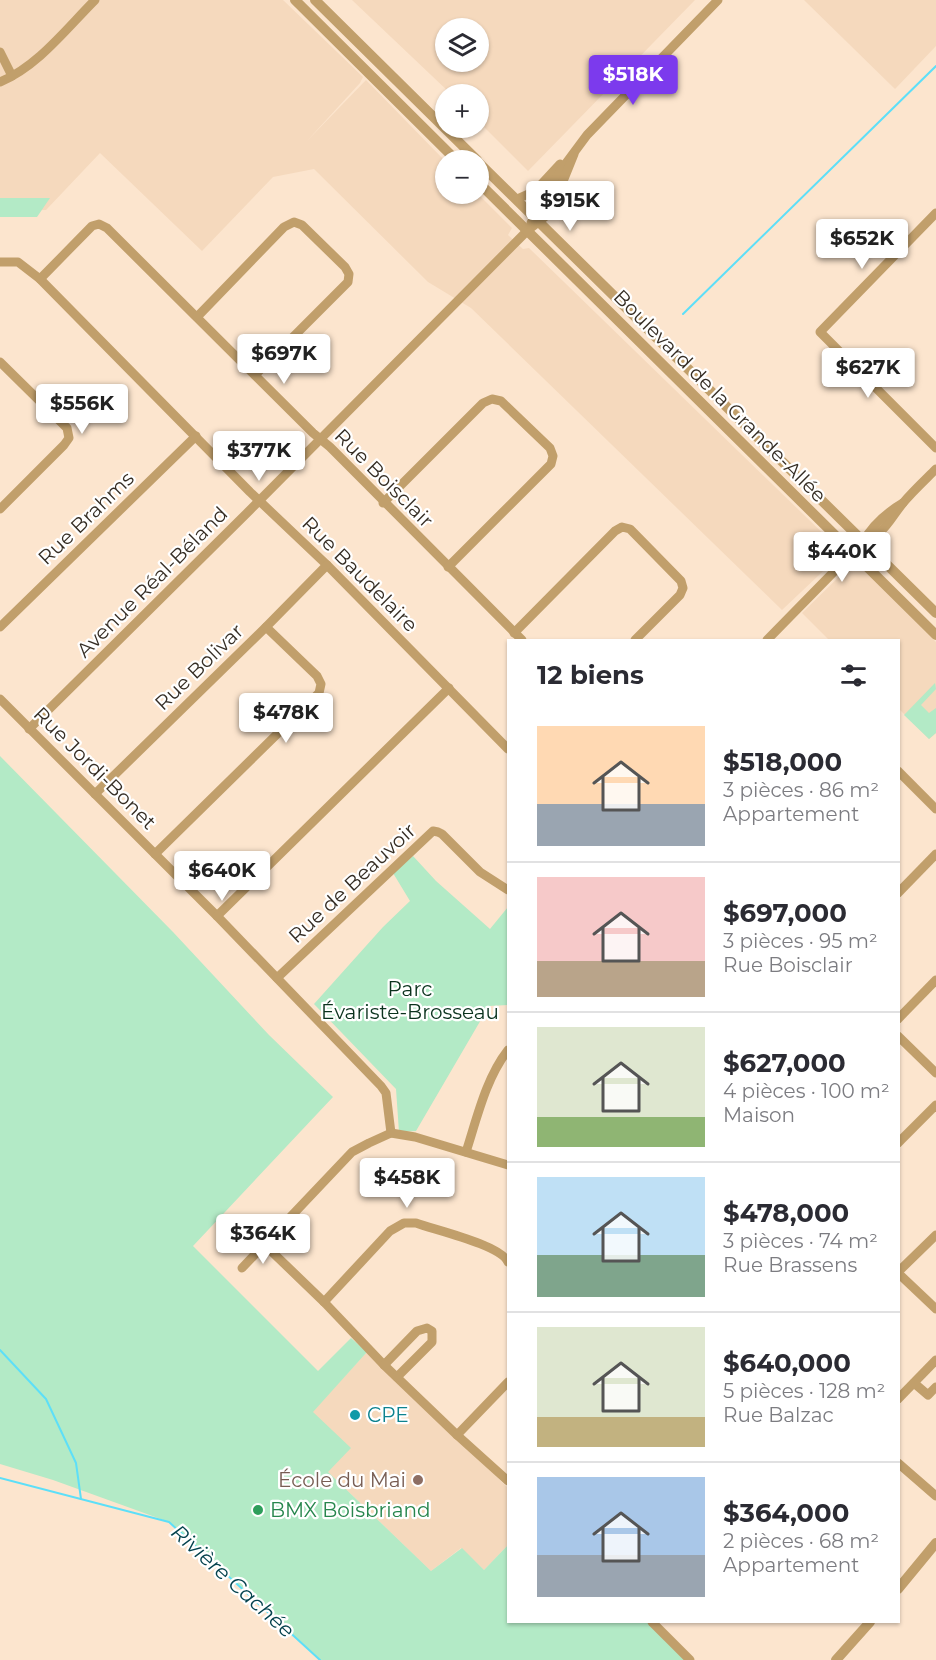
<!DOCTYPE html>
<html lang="fr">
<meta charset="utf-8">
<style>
body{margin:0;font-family:Montserrat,sans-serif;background:#f7f7f7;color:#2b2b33;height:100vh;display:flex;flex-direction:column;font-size:22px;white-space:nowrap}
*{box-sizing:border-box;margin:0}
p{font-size:20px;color:#7c7c81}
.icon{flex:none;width:33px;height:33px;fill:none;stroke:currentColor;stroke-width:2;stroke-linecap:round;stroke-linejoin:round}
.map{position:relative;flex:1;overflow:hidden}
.sheet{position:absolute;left:507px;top:639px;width:393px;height:984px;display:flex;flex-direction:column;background:#fff;border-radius:0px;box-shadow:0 2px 4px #0004}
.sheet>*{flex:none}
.buttons{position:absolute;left:435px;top:18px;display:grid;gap:12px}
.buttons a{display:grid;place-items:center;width:54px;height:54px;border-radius:50%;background:#fff;box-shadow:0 2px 4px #0004;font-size:30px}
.price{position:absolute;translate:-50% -51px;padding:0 14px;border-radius:6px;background:#fff;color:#222;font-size:20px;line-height:39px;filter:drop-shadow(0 2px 3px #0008)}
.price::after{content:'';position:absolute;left:50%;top:36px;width:18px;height:14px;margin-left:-9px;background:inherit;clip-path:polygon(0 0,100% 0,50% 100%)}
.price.active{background:#7c3aed;color:#fff}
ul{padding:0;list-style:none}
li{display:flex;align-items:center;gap:18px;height:150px;padding:0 30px}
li+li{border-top:2px solid #e1e1e2}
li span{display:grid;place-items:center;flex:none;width:168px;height:120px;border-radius:0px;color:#555}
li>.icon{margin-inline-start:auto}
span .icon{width:72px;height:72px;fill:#fffc;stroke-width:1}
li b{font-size:26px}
h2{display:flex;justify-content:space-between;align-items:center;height:72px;padding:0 30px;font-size:26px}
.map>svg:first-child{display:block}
.built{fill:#f5d9bd;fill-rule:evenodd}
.green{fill:#b3eac6}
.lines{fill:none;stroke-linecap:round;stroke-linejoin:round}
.stream{stroke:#5ddff8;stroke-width:2}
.minor{stroke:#c19f6b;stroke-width:9}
.tertiary{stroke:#c19f6b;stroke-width:10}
.culture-dot{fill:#0f9aa8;stroke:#fff;stroke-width:2}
.education-dot{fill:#8d6e63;stroke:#fff;stroke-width:2}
.leisure-dot{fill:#2e9e5b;stroke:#fff;stroke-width:2}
.labels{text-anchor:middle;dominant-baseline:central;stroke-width:4.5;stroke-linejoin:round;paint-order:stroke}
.street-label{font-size:20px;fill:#352d24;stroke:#fff}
.park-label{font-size:20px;fill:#0a321d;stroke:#fff}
.culture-label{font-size:20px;fill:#0d838f;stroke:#fff;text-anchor:start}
.education-label{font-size:20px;fill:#785e54;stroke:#fff;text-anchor:end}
.leisure-label{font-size:20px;fill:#27864d;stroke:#fff;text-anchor:start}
.water-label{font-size:21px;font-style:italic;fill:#04424d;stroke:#fff}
</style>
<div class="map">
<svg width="936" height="1660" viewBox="0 0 936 1660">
<rect width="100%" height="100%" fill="#fce5ce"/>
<g class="built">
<path d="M0,0H283L363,77L360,83L306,142L366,80L445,161L446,194H478L512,228L508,235L523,249L529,248L838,548L837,558L782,610L471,308L428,282L314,169L273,177L202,251L100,153L46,210L0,211Z"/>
<path d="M352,0H695L528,171L479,122L478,94H451ZM446,28H478V62H446Z"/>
<path d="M804,0H936V46L895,89Z"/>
<path d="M853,566H855L858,571L862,569L936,642V733L929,739L899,709L898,640H829L802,613L847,569Z"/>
<path d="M367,1352L508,1488V1545L484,1570L461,1548L431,1571L328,1472L312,1412Z"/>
</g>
<g class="green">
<path d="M0,198H50L37,217H0Z"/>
<path d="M935,683L936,689L921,705L929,713L936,708V733L929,739L904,715Z"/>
<path d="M0,756L173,932L269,1035L333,1097L193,1246L318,1371L351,1338L367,1352L313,1412L351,1448L328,1472L431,1571L462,1548L484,1570L508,1545V1622H649L688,1660H320L169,1522L53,1480L0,1464Z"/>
<path d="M413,856L436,881L490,929L508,907V1005L489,1006L416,1131L399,1132L396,1089L314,1004L383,927L410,901L393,873Z"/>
</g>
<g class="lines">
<g class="stream">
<path d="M683,314L936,66"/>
<path d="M0,1350L46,1399L76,1463L81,1499"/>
<path d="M0,1478L169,1522L320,1660"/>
</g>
<g class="minor">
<path d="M0,52L12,76"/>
<path d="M0,82C38,66 66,29 95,0"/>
<path d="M517,199L535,191L560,164"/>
<path d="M936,213L820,332L936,448"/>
<path d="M531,223L561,170L587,135L718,0"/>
<path d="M0,262H18L40,279L250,492L327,565L508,749"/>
<path d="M40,279L92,226L99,224L107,228L313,433L330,447L522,640"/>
<path d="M197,317L284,227L294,222L302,225L345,267L349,274L348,282L255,375"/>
<path d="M0,362L67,428L69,438L64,445L0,509"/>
<path d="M383,503L483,403L492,399L501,401L550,448L553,456L551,464L448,567"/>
<path d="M863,542C884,535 890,519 903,503C913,491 925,480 936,469"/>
<path d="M0,627L196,436"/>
<path d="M514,633L615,531L622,527L630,529L681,581L683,588L680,595L635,640"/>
<path d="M767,640L863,542C873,524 886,513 903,503"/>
<path d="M0,699L217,916L381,1086L386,1093L391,1133"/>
<path d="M29,729L250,510L527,231L546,216L553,206L574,154"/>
<path d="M898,771L936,809"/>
<path d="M95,794L266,627L327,565"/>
<path d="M155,854L319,693L321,684L317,676L266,627"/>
<path d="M898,893L936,854"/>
<path d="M217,916L449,688"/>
<path d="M277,978L433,831L438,832L442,834L480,872L508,890"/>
<path d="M898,1019L936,980"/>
<path d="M898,1036L936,1073"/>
<path d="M898,1143L936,1105"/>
<path d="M466,1152C477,1118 486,1078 508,1050"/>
<path d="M239,1220L324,1302L384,1365L457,1435L508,1481"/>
<path d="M242,1268L352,1152L369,1143L391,1133L415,1137L508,1165"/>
<path d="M898,1272L936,1235"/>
<path d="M898,1273L936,1309"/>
<path d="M324,1302L390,1231L404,1223H416C435,1230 501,1245 508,1262"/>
<path d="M384,1365L417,1331L427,1328L432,1331V1342L397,1377"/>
<path d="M914,1383L928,1395L936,1387"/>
<path d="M898,1399L936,1360"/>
<path d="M457,1435L508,1382"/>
<path d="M898,1463L936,1496"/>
<path d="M652,1622L690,1660"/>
</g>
<g class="tertiary">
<path d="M295,0L456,160"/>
<path d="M315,0L477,160"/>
<path d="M478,162L936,613"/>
<path d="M478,182L936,635"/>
<path d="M898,1589L936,1543"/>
<path d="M836,1660L870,1622"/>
</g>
</g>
<circle class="culture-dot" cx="355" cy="1415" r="6"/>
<circle class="education-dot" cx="418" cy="1480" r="6"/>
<circle class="leisure-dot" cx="258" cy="1510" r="6"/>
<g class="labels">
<g class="street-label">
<text transform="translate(720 396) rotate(45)">Boulevard de la Grande-Allée</text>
<text transform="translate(384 478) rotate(45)">Rue Boisclair</text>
<text transform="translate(86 518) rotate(-44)">Rue Brahms</text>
<text transform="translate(360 574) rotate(45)">Rue Baudelaire</text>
<text transform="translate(152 582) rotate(-45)">Avenue Réal-Béland</text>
<text transform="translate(199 667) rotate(-44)">Rue Bolivar</text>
<text transform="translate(95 768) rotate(45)">Rue Jordi-Bonet</text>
<text transform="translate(352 883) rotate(-43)">Rue de Beauvoir</text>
</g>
<g class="park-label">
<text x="410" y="989">Parc<tspan x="410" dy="23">Évariste-Brosseau</tspan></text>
</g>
<g class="culture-label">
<text x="367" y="1415">CPE</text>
</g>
<g class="education-label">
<text x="406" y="1480">École du Mai</text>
</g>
<g class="leisure-label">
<text x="270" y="1510">BMX Boisbriand</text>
</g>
<g class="water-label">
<text transform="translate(233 1581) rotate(42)">Rivière Cachée</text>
</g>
</g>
</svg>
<div class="buttons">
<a><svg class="icon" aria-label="layers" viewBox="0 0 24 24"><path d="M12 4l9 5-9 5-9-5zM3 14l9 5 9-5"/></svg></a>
<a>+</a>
<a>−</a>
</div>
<b class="price active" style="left:633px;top:106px">$518K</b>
<b class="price" style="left:570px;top:232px">$915K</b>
<b class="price" style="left:862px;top:270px">$652K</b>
<b class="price" style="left:284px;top:385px">$697K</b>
<b class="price" style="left:868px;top:399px">$627K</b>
<b class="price" style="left:82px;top:435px">$556K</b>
<b class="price" style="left:259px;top:482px">$377K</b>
<b class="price" style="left:842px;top:583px">$440K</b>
<b class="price" style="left:286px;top:744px">$478K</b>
<b class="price" style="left:222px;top:902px">$640K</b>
<b class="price" style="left:407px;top:1209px">$458K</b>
<b class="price" style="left:263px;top:1265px">$364K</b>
<section class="sheet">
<h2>12 biens<svg class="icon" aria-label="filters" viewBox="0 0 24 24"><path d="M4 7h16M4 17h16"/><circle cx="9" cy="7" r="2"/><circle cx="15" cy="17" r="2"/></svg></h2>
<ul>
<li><span style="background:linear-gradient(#ffd9b3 65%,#9aa5b1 0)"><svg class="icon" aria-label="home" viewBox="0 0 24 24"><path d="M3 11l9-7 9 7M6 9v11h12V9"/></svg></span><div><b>$518,000</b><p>3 pièces · 86 m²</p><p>Appartement</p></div></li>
<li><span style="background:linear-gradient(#f6c9c9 70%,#b9a48a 0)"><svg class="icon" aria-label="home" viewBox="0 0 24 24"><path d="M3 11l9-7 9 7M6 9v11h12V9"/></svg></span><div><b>$697,000</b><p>3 pièces · 95 m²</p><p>Rue Boisclair</p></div></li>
<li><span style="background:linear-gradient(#dfe7d0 75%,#8fb573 0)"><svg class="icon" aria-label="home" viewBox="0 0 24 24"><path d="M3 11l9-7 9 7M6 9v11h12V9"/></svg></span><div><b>$627,000</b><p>4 pièces · 100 m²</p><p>Maison</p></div></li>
<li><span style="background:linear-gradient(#bfe0f5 65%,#7fa58c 0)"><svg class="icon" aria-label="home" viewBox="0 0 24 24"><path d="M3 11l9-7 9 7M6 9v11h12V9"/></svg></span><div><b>$478,000</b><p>3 pièces · 74 m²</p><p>Rue Brassens</p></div></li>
<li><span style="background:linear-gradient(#dfe7d0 75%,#c2b280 0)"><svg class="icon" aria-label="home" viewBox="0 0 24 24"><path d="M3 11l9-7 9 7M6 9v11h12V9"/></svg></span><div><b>$640,000</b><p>5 pièces · 128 m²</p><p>Rue Balzac</p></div></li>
<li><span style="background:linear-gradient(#a9c7e8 65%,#9aa5b1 0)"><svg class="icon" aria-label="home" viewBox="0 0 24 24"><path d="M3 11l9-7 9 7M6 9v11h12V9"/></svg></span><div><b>$364,000</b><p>2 pièces · 68 m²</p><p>Appartement</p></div></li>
</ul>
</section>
</div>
